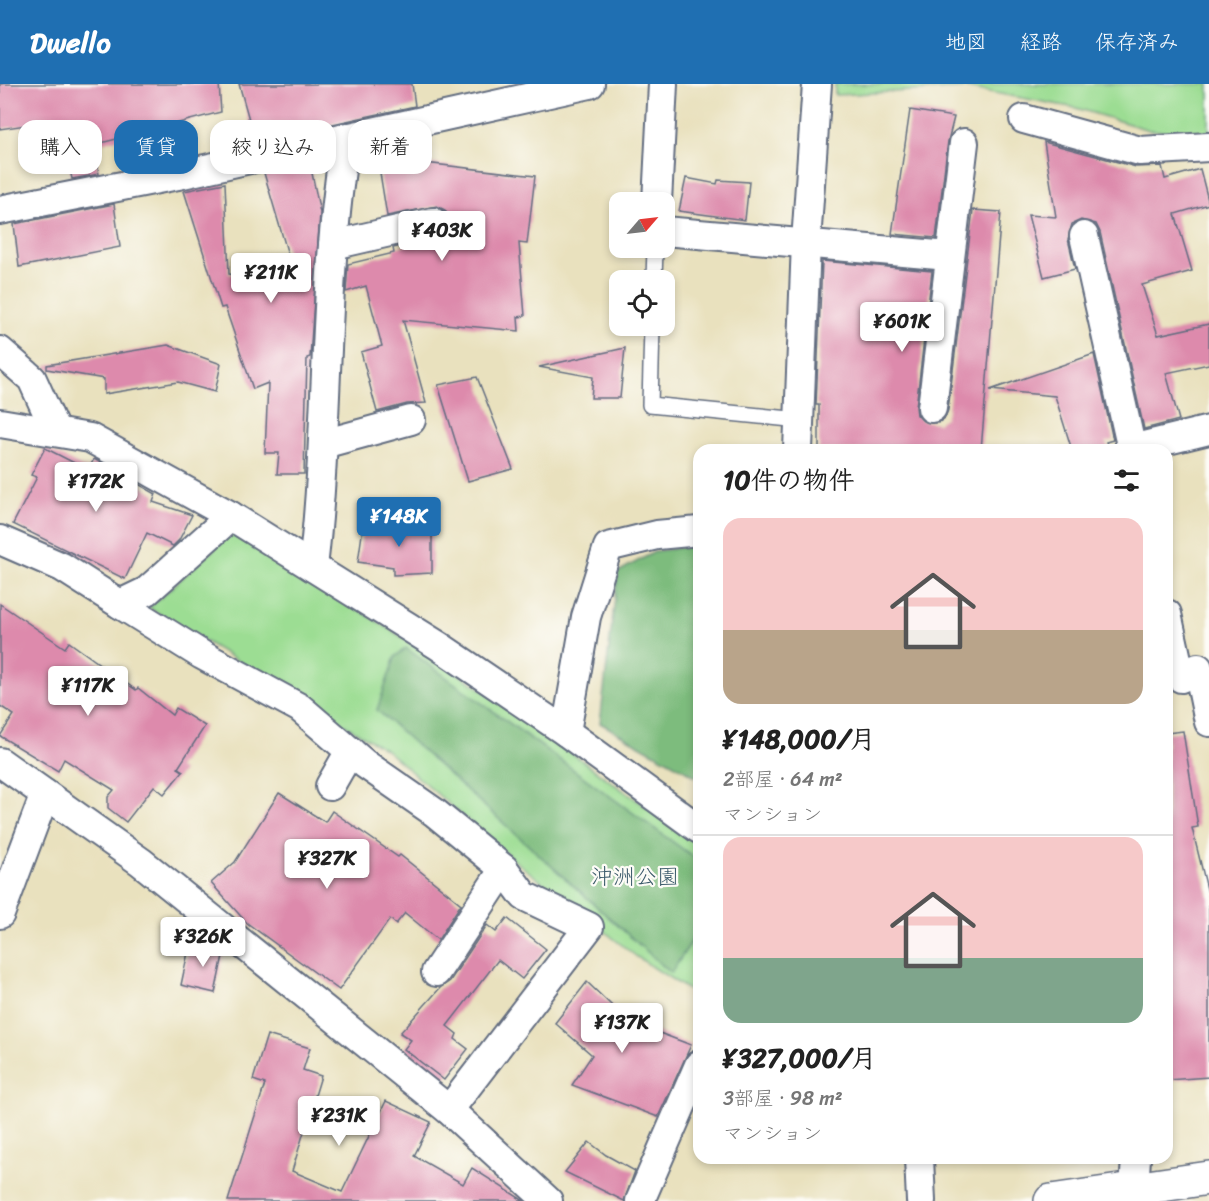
<!DOCTYPE html>
<html lang="ja">
<meta charset="utf-8">
<style>
body{margin:0;font-family:Sriracha,"Klee One",sans-serif;background:#f2f2f2;color:#222;height:100vh;display:flex;flex-direction:column;font-size:22px;white-space:nowrap}
*{box-sizing:border-box;margin:0}
p{font-size:20px;color:#767676}
.icon{flex:none;width:33px;height:33px;fill:none;stroke:currentColor;stroke-width:2;stroke-linecap:round;stroke-linejoin:round}
.map{position:relative;flex:1;overflow:hidden}
.sheet{position:absolute;left:693px;top:360px;width:480px;height:720px;display:flex;flex-direction:column;background:#fff;border-radius:18px;box-shadow:0 3px 9px #0003}
.sheet>*{flex:none}
.guide{position:absolute;left:18px;top:36px;width:570px;height:54px;display:flex;gap:12px}
.needle{width:39px;rotate:62deg}
.fabs{position:absolute;left:609px;top:108px;display:grid;gap:12px}
.fabs a{display:grid;place-items:center;width:66px;height:66px;border-radius:12px;background:#fff;box-shadow:0 3px 9px #0003;font-size:30px}
.price{position:absolute;translate:-50% -51px;padding:0 14px;border-radius:6px;background:#fff;color:#222;font-size:20px;line-height:39px;filter:drop-shadow(0 2px 3px #0008)}
.price::after{content:'';position:absolute;left:50%;top:36px;width:18px;height:14px;margin-left:-9px;background:inherit;clip-path:polygon(0 0,100% 0,50% 100%)}
.price.selected{background:#1f6fb2;color:#fff}
ul{padding:0;list-style:none}
li{display:grid;align-content:center;gap:12px;height:318px;padding:0 30px}
li+li{border-top:2px solid #e0e0e0}
li span{display:grid;place-items:center;height:186px;border-radius:18px;color:#555}
li>.icon{margin-inline-start:auto}
span .icon{width:108px;height:108px;fill:#fffc;stroke-width:1}
li b{font-size:26px}
h2{display:flex;justify-content:space-between;align-items:center;height:72px;padding:0 30px;font-size:26px}
.tag{padding:0 21px;border-radius:18px;background:#fff;box-shadow:0 3px 9px #0003;font-size:21px;line-height:54px}
.tag.selected{background:#1f6fb2;color:#fff}
header{display:flex;align-items:center;gap:36px;box-sizing:border-box;height:84px;padding:0 30px;background:#1f6fb2;color:#fff}
header strong{font-size:28px}
nav{display:flex;gap:33px;margin-inline-start:auto;font-size:21px}
.map>svg:first-child{display:block}
.green{fill:#9cdd93;stroke:#5c8678;stroke-width:1.5}
.forest{fill:#7dbc7d;stroke:#4c766e;stroke-width:1.5}
.building{fill:#dd8aac}
.lines{fill:none;stroke-linecap:round;stroke-linejoin:round}
.service-casing{stroke:#636d80;stroke-width:18}
.minor-casing{stroke:#636d80;stroke-width:32}
.tertiary-casing{stroke:#636d80;stroke-width:36}
.service{stroke:#fff;stroke-width:15}
.minor{stroke:#fff;stroke-width:28}
.tertiary{stroke:#fff;stroke-width:33}
.labels{text-anchor:middle;dominant-baseline:central;stroke-width:4.5;stroke-linejoin:round;paint-order:stroke}
.park-label{font-size:22px;fill:#3b5a6b;stroke:#fdfcf7}
</style>
<header>
<strong>Dwello</strong>
<nav><a>地図</a><a>経路</a><a>保存済み</a></nav>
</header>
<div class="map">
<svg width="1209" height="1117" viewBox="0 0 1209 1117">
<rect width="100%" height="100%" fill="#fdfcf7"/>
<filter id="ink" filterUnits="userSpaceOnUse"><feTurbulence type="fractalNoise" baseFrequency=".0167" numOctaves="2"/><feDisplacementMap in="SourceGraphic" scale="12" xChannelSelector="R" yChannelSelector="G"/><feConvolveMatrix kernelMatrix="1 2 1 2 8 2 1 2 1" color-interpolation-filters="sRGB"/></filter>
<filter id="wash" filterUnits="userSpaceOnUse"><feTurbulence type="fractalNoise" baseFrequency=".008" numOctaves="4" result="noise"/><feDisplacementMap in="SourceGraphic" scale="24" xChannelSelector="R" yChannelSelector="G"/><feGaussianBlur stdDeviation="1.35" result="paint"/><feColorMatrix in="noise" values="0 0 0 0 0 0 0 0 0 0 0 0 0 0 0 0 0 1.4 0 .05"/><feComposite in="paint" operator="in"/></filter>
<g filter="url(#wash)">
<rect width="100%" height="100%" fill="#e9e1be"/>
<g class="green">
<path d="M835,0H1209V51L1149,46L1076,24L968,4L835,11Z"/>
<path d="M233,448C324,503 414,559 502,619C568,665 631,715 699,758V905L696,911L637,873L514,776L385,665L149,524Z"/>
</g>
<g class="forest">
<path d="M699,461V694L600,639L618,488L656,467Z"/>
<path d="M406,564L699,777V846L671,889L377,626L395,573Z"/>
</g>
<g id="blocks">
<g class="building">
<path d="M0,0H219L221,28L93,61L99,90L72,95L59,36L0,45Z"/>
<path d="M239,0H412L415,22L255,57Z"/>
<path d="M910,26L954,33L948,57L936,154L892,150Z"/>
<path d="M421,54L425,79L535,92L527,160L519,159L525,232L518,233L519,247L403,236L426,319L407,320L377,328L361,268L382,262L366,202L346,208L348,180L394,169L393,164L437,154L449,143V134L445,126L437,122L387,132L376,64Z"/>
<path d="M1044,58L1136,83L1162,82L1165,95L1200,85L1209,120L1175,130L1192,187L1142,201L1158,251L1209,240V280L1166,289L1179,336L1144,345L1100,148L1096,140L1081,136L1072,140L1068,155L1075,185L1044,193L1028,131L1056,133Z"/>
<path d="M310,79L320,129L310,273L307,274L304,390H277L279,369H265L268,299L253,305L225,223L221,224L184,107L225,99L229,190L296,198L264,89Z"/>
<path d="M686,94L717,100L718,96L749,98L745,136L679,127Z"/>
<path d="M114,120L120,163L19,183L14,140Z"/>
<path d="M973,126L1001,128L981,366H819V321H816L822,177L932,187L916,323L917,331L923,337L938,339L945,334L948,326Z"/>
<path d="M168,261L221,280L215,308L178,298L104,310V295L47,285V281Z"/>
<path d="M625,264L620,314H591L593,293L539,283Z"/>
<path d="M1094,270L1113,356L1106,358L1109,366H1072L1055,312L990,306Z"/>
<path d="M477,293L513,385L468,397L438,301Z"/>
<path d="M45,364L88,386L94,375L156,410L153,418L192,431L179,456L173,462L147,449L125,495L13,440L37,393L31,391Z"/>
<path d="M432,437V489L393,491V483L358,478L363,443L395,448L396,440Z"/>
<path d="M0,520L65,564L69,558L136,606L138,604L172,631L176,624L205,642L178,684L183,687L164,710L154,702L126,738L108,724V713L114,706L64,675L58,687L0,652L14,631L0,622Z"/>
<path d="M1183,647L1198,743L1192,744L1209,813V993L1167,996V649Z"/>
<path d="M279,709L325,738L332,727L398,773L400,771L461,820L438,856L405,829L396,840L390,835L339,906L247,839L211,799L235,778Z"/>
<path d="M507,834L546,865L522,895L498,876L447,942L457,950L455,955L468,965L444,996L404,965L411,956L400,949L440,904L450,897L487,841L496,848Z"/>
<path d="M190,859L224,867L215,909L181,901Z"/>
<path d="M587,898L628,937L691,961L658,1033L572,1001L592,971L555,939Z"/>
<path d="M267,951L310,964L303,986L321,992L292,1087L342,1108L386,1017L431,1038L414,1072L463,1100L472,1084L524,1117H228L265,1000L253,996Z"/>
<path d="M589,1058L606,1071L635,1087L624,1117L565,1088Z"/>
</g>
</g>
</g>
<g filter="url(#ink)">
<use href="#blocks" fill-opacity="0" stroke="#636d80" stroke-width="1.5"/>
<g class="lines">
<g class="service-casing">
<g id="service">
<path d="M654,196L655,164"/>
<path d="M652,242L650,321L800,336"/>
</g>
</g>
<g class="minor-casing">
<g id="minor">
<path d="M1024,35L1140,67L1209,63"/>
<path d="M657,118L663,0"/>
<path d="M0,126L178,91L590,0"/>
<path d="M664,147L949,172"/>
<path d="M1084,152L1132,366"/>
<path d="M333,161L433,138"/>
<path d="M0,267L32,295L56,348"/>
<path d="M932,324L964,59"/>
<path d="M0,339L90,354L231,432L439,562L566,648L699,745"/>
<path d="M323,360L411,336"/>
<path d="M1131,365L1209,346"/>
<path d="M798,366L806,158L817,0"/>
<path d="M0,456L62,483L120,520L147,507L231,432"/>
<path d="M313,483C330,340 322,195 346,53"/>
<path d="M120,520L202,571L300,624L365,680L434,728L504,785L524,812L589,843L449,1026"/>
<path d="M1167,530L1181,594"/>
<path d="M1198,584L1209,638"/>
<path d="M566,648L586,533L608,463L657,451L699,447"/>
<path d="M0,678L141,778L449,1026L548,1117"/>
<path d="M330,702L350,667"/>
<path d="M0,830L45,710"/>
<path d="M436,888L504,785"/>
<path d="M919,1074L921,1117"/>
<path d="M1134,1106L1136,1074"/>
<path d="M640,1117L699,981"/>
</g>
</g>
<g class="tertiary-casing">
<path id="tertiary" d="M1051,1117L1209,1094"/>
</g>
<use href="#service" class="service"/>
<use href="#minor" class="minor"/>
<use href="#tertiary" class="tertiary"/>
</g>
</g>
<g class="labels">
<g class="park-label">
<text x="635" y="792">沖洲公園</text>
</g>
</g>
</svg>
<div class="fabs">
<a><svg class="needle" viewBox="-14 -14 28 28"><path d="M0-13l5 13h-10z" fill="#e53935"/><path d="M0 13l5-13h-10z" fill="#767676"/></svg></a>
<a><svg class="icon" aria-label="locate" viewBox="0 0 24 24"><circle cx="12" cy="12" r="6"/><path d="M12 2v4M12 18v4M2 12h4M18 12h4"/></svg></a>
</div>
<b class="price" style="left:442px;top:178px">¥403K</b>
<b class="price" style="left:271px;top:220px">¥211K</b>
<b class="price" style="left:902px;top:269px">¥601K</b>
<b class="price" style="left:96px;top:429px">¥172K</b>
<b class="price selected" style="left:399px;top:464px">¥148K</b>
<b class="price" style="left:88px;top:633px">¥117K</b>
<b class="price" style="left:327px;top:806px">¥327K</b>
<b class="price" style="left:203px;top:884px">¥326K</b>
<b class="price" style="left:622px;top:970px">¥137K</b>
<b class="price" style="left:339px;top:1063px">¥231K</b>
<div class="guide">
<a class="tag">購入</a>
<a class="tag selected">賃貸</a>
<a class="tag">絞り込み</a>
<a class="tag">新着</a>
</div>
<section class="sheet">
<h2>10件の物件<svg class="icon" aria-label="filters" viewBox="0 0 24 24"><path d="M4 7h16M4 17h16"/><circle cx="9" cy="7" r="2"/><circle cx="15" cy="17" r="2"/></svg></h2>
<ul>
<li><span style="background:linear-gradient(#f6c9c9 60%,#b9a48a 0)"><svg class="icon" aria-label="home" viewBox="0 0 24 24"><path d="M3 11l9-7 9 7M6 9v11h12V9"/></svg></span><div><b>¥148,000/月</b><p>2部屋 · 64 m²</p><p>マンション</p></div></li>
<li><span style="background:linear-gradient(#f6c9c9 65%,#7fa58c 0)"><svg class="icon" aria-label="home" viewBox="0 0 24 24"><path d="M3 11l9-7 9 7M6 9v11h12V9"/></svg></span><div><b>¥327,000/月</b><p>3部屋 · 98 m²</p><p>マンション</p></div></li>
</ul>
</section>
</div>
